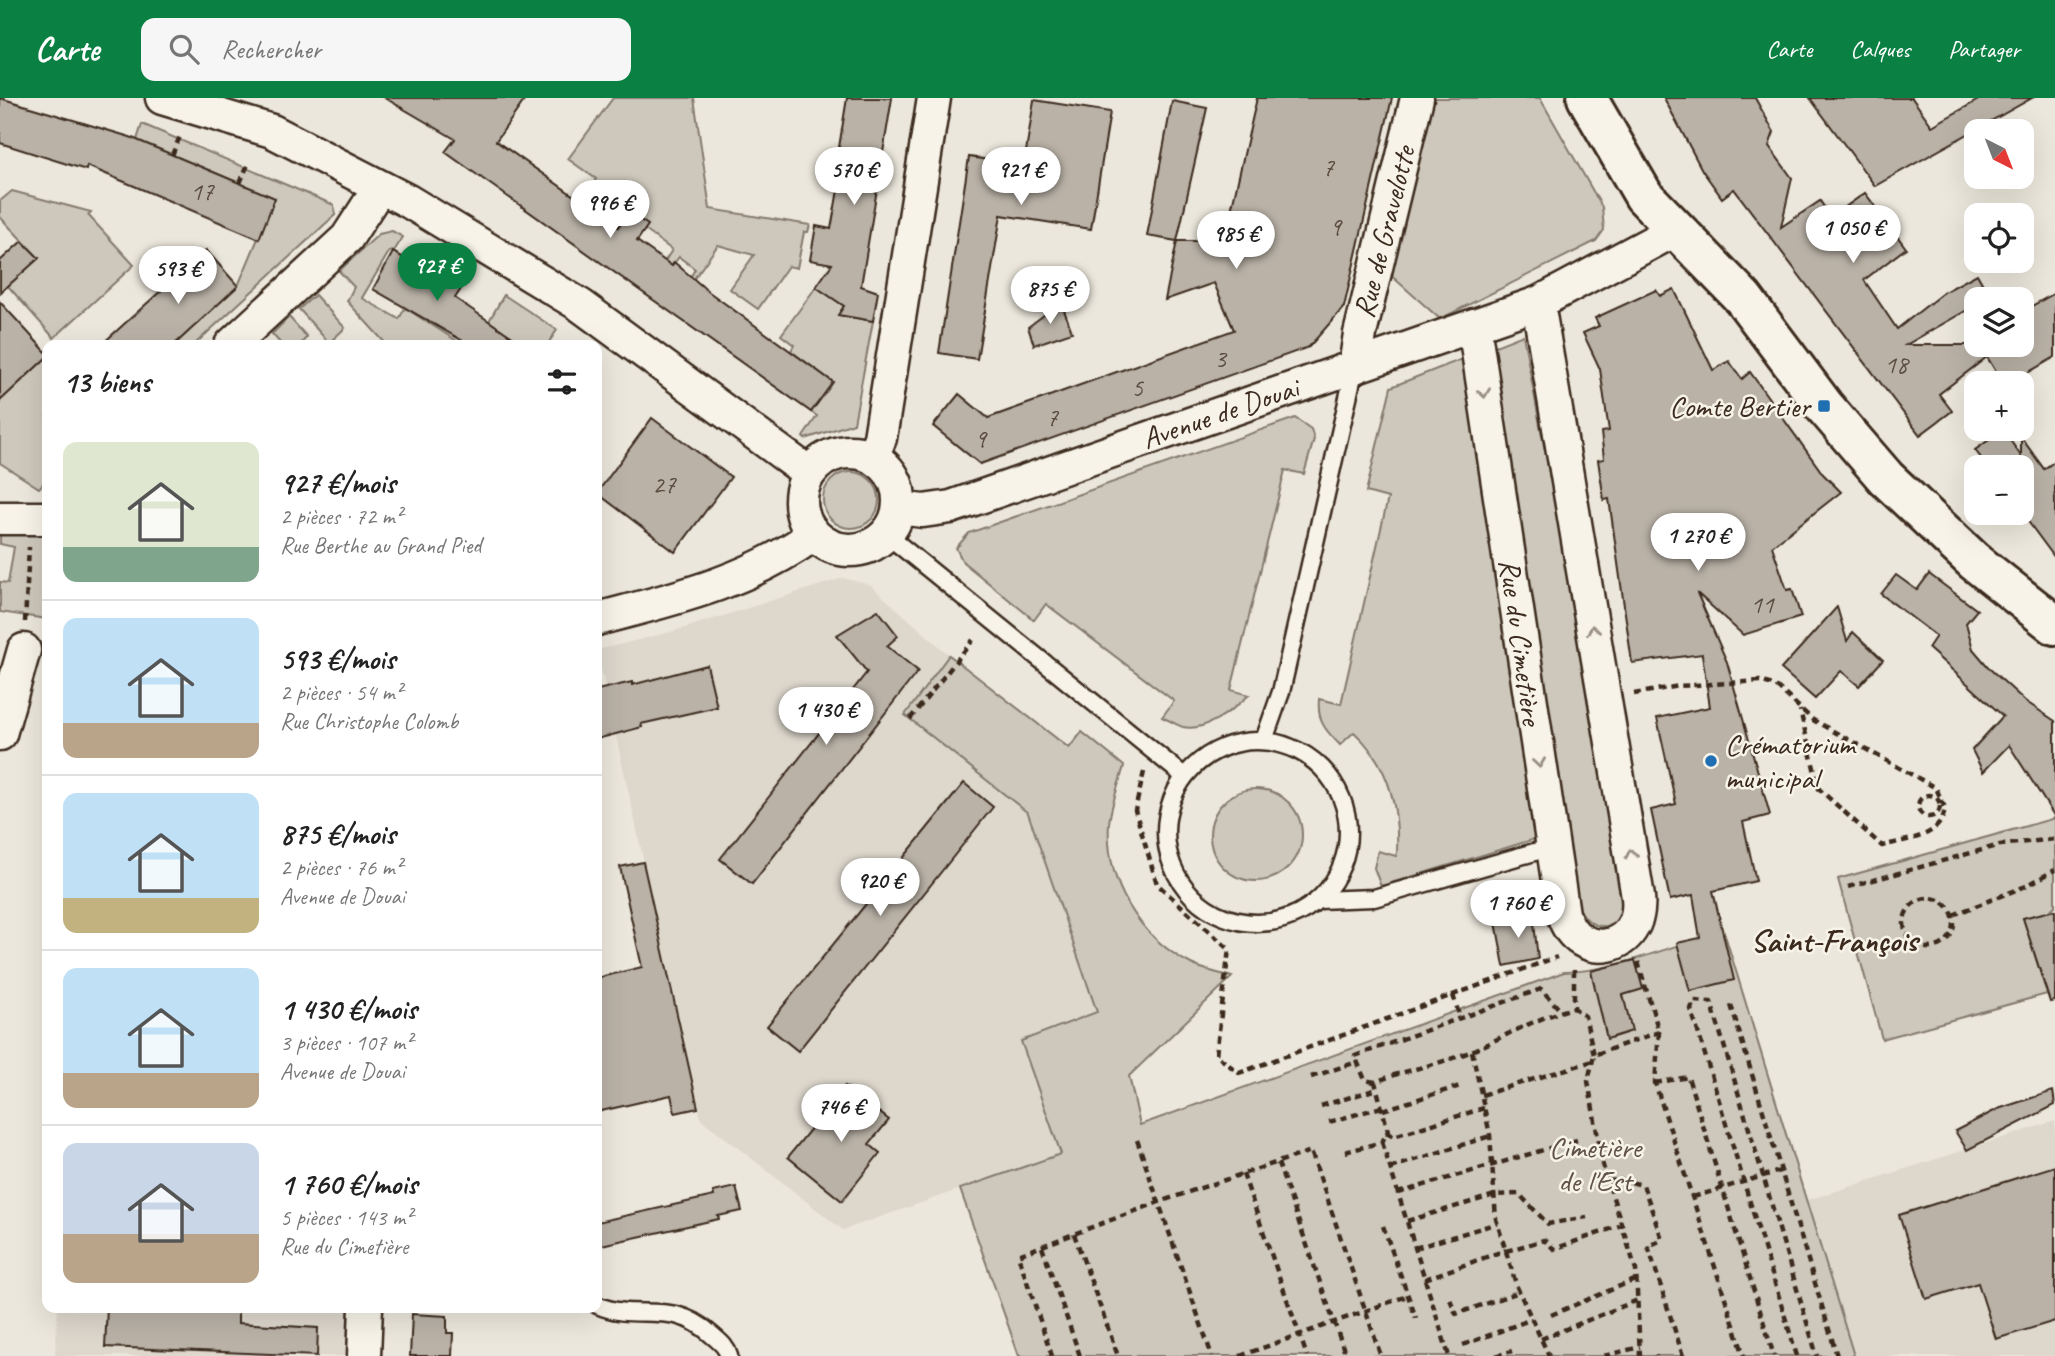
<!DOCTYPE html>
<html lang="fr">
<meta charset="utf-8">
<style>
body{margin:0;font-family:Caveat,sans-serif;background:#f6f6f6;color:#222;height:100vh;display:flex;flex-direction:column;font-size:26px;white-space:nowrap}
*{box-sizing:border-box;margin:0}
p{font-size:23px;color:#767676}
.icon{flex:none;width:38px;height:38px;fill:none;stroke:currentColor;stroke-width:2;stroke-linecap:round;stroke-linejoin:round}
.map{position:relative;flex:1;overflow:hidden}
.details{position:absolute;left:42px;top:242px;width:560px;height:973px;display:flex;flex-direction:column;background:#fff;border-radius:14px;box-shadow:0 7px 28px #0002}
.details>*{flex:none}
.needle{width:46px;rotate:138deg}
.fabs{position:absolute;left:1964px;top:21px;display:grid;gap:14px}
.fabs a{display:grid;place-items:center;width:70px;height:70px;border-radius:14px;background:#fff;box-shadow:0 7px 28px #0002;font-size:35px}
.price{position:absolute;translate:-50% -60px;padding:0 16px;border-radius:24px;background:#fff;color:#222;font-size:23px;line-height:46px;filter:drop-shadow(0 2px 4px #0008)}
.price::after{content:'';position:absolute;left:50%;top:42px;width:21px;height:16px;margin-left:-10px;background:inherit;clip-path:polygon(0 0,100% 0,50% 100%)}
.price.selected{background:#0b8043;color:#fff}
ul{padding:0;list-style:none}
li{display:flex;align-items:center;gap:21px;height:175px;padding:0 21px}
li+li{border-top:2px solid #e0e0e0}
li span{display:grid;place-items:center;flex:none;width:196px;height:140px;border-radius:14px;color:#555}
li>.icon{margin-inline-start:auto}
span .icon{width:84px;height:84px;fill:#fffc;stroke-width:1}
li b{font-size:30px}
h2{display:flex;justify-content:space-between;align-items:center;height:84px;padding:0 21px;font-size:30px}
header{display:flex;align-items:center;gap:42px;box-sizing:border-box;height:98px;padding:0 35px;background:#0b8043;color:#fff}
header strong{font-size:33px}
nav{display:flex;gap:38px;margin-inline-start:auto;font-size:24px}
.search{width:490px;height:63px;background:#f6f6f6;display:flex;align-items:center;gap:18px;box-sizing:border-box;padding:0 24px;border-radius:14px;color:#767676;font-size:26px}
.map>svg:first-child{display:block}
.built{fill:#ddd7cc}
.green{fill:#cec8bc;stroke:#84796d;stroke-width:2}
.building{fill:#bab2a7;stroke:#3b2a1e;stroke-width:2}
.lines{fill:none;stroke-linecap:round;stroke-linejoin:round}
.service-casing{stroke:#3b2a1e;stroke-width:21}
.minor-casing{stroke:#3b2a1e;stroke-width:37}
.primary-casing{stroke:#3b2a1e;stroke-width:44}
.path{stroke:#3b2a1e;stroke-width:4.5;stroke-dasharray:7 5;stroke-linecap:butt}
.service{stroke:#f7f3e8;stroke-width:16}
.minor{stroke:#f7f3e8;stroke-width:32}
.primary{stroke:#f7f3e8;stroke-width:38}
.oneway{stroke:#998e83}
.poi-dot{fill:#1f6fb2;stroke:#f7f3e8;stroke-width:2.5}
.labels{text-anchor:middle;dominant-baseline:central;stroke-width:5;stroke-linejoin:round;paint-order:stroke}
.number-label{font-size:26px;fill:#5b4c40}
.street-label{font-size:30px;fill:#3b2a1e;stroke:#f7f3e8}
.poi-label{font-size:30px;fill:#3b2a1e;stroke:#f7f3e8;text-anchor:end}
.park-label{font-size:30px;fill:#605246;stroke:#f7f3e8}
.neighbourhood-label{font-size:32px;font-weight:bold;fill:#3b2a1e;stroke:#f7f3e8}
</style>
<header>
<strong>Carte</strong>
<div class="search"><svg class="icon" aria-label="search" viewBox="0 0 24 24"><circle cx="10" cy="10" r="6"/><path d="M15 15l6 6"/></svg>Rechercher</div>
<nav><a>Carte</a><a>Calques</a><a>Partager</a></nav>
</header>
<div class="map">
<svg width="2055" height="1258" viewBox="0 0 2055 1258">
<rect width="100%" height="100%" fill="#ece7dc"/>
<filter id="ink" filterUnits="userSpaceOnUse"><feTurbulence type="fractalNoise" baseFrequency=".0143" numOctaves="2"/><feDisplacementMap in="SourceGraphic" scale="14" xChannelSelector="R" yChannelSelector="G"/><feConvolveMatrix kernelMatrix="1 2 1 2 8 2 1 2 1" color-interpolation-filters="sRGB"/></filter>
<g filter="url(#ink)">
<g class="built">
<path d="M843,480L870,487L949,557L905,617L1028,715L1098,914L1021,943L1061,1056L843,1132L701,1021L597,552L675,533Z"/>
<path d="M2055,1023V1258H1854L1805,1103Z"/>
<path d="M58,1209H349L348,1258H55Z"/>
</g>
<g class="green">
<path d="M613,0H694L710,111L810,127L808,134H804L797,170L788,168L758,211L730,191L754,157L718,147L693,182L690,180L695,171L679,159L672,168L665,163L672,152L645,132L647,127L607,97L599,106L591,103L587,108L581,103L596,81L568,61Z"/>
<path d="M1431,0H1540L1602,109L1604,132L1596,143L1440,221L1387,174Z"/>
<path d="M142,26L334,107L335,117L194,247H174L238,188L275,100L137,42Z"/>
<path d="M12,93L91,114L88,117L134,167L54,240L8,188L39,160L0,119V103Z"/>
<path d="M392,133L403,139L394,153L389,154L362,200L399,221L405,210L457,243L454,247H387L347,203L354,189L339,173L379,136Z"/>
<path d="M816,189L844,208L839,217L873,223L854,325L805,341L803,339L817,318L811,314L833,284L791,253L794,247L781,237Z"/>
<path d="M315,197L345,230L329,245L299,211Z"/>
<path d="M504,197L557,232L547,247H524L489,223Z"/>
<path d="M289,219L307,239L300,247H282L272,236Z"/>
<path d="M1523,237L1629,798L1619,823C1571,850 1568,762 1561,733L1381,788L1374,770L1378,753L1396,758L1397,754C1399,709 1388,665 1354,634L1340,647C1325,632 1317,623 1319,601L1341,606L1388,400L1366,394L1391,289Z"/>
<path d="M47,259V382L39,390L0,365V303Z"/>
<path d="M1295,320L1311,331L1314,341L1304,376L1285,372L1231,592L1249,597C1234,611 1206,634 1183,629C1176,627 1169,622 1162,619L1174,603L1046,506L1034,522L963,464L956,450L969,435Z"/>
<circle cx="851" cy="402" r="28"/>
<path d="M0,431L47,437L45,514L47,521L0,514V484L8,485L14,449L0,446Z"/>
<path d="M949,557L1069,650L1082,634L1124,668C1119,686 1111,707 1109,725C1105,784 1139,839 1191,866C1203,872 1219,875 1232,879L1129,978L1140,1027L1564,874C1618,873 1670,847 1724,834L1854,1258H1019L960,1091L1061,1056L1021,943L1097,914L1028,715L905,617Z"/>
<circle cx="1256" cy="737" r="46"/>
<path d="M2055,720V808L2048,814L2023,820L2047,896L1882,941L1838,781Z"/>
</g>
<g class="building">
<path d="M0,0L130,39L275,100L259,141L87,68L86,72L0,45Z"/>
<path d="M385,0H526L496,43L618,129L628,114L648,127L637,143L672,168L674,164L709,194L833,284L811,314L445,54L455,41Z"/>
<path d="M847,0H892L861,188L878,194L873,223L838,217L844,208L816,189L832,166L810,162L816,128L831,131L840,81L834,80Z"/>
<path d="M1257,0H1392L1344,209L1309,249L980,366L933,328L959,296L988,320L1234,232L1214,185L1165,202L1177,143H1224Z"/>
<path d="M1664,0H1755L1774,34L1769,48L1792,80L1781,129L1820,103L1831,119L1865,95L1906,150L1864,182L1897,231L1944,194L1977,176L1990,199L1976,201V207L1906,247H2021V214L2055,195V259L2010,285H2003L1987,259L1939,296L1952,313L1920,337L1734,91L1722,100L1702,72Z"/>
<path d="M1810,0H1912L1932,28L1982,0H2032L1875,88Z"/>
<path d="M1034,2L1110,14L1091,131L1001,117L977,261L939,255L969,59L1024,67Z"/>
<path d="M1172,3L1207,10L1177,143L1147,138Z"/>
<path d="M22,143L39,160L0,195V163Z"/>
<path d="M206,152L238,188L174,247H101Z"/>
<path d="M393,154L461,191L455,200L524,247H470L373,191Z"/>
<path d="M1674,191L1713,272L1729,263L1742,281L1750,274L1823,376L1841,394L1772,448L1787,492L1792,491L1801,519L1743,537L1697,495L1727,564L1770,717L1743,724L1756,783L1713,793L1734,882L1690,893L1677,845L1700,840L1693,797L1670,802L1651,712L1676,706L1657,620L1710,609L1702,556L1632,565L1609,401L1604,402L1598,362L1604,361L1601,334L1609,333L1600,271L1583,235L1599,228L1595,220L1656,192L1660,198Z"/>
<path d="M0,204L47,255V259L0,303Z"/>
<path d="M1061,204L1072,234L1034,247L1028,229Z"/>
<path d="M652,320L731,379L675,454L597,395Z"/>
<path d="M2003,332L2021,358V339L2044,371L2055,363V460L2021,414V369H1988L1975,352Z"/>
<path d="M1929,476L1977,512L1966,525L1973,551L1990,571L2025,603L2055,623V719L2009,647L1983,674L1972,652L2003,618L1928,550L1936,538L1881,496L1896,477L1917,492Z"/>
<path d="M1837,509L1847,543L1853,534L1883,562L1859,588L1841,573L1815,601L1781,571Z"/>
<path d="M878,512L898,538L887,548L918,573L752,786L720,761L867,574L837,537Z"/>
<path d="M707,567L717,609L641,626L642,629L597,641V592L632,584V587Z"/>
<path d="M964,685L993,709L798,953L767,928Z"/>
<path d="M643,764L698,1010L675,1015L671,997L597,1014V880L642,869L620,769Z"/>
<path d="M2055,812V903L2050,904L2023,820Z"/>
<path d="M1533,816L1538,861L1504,868L1496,824Z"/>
<path d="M1635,862L1643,891L1623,897L1632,933L1607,941L1591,873Z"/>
<path d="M845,988L889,1022L869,1046L880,1055L842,1103L788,1059Z"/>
<path d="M2053,993L2055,1007L1967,1052L1955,1033L1998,1011Z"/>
<path d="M2055,1068V1223L1996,1241L1978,1185L1926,1201L1899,1117Z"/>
<path d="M736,1089L742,1113L718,1118L719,1121L597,1148V1124L714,1098L713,1094Z"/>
<path d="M107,1209H238V1225L318,1230L317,1258L105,1249Z"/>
<path d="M412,1216L447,1218V1235H453L452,1258H410Z"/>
</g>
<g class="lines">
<g class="service-casing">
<g id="service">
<path d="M887,437L1184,678"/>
<path d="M1264,642L1281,594L1355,269"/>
<circle cx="1257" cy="734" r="91"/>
<path d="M1318,802L1374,800L1552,749"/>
<path d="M597,1207C638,1225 670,1199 712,1237C720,1244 726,1248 729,1258"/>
</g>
</g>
<g class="minor-casing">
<g id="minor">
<path d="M162,0L272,33L408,103L580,207L809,375"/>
<path d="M1474,227L1563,816C1578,867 1644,853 1638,799L1538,205"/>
<path d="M231,247L347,140L380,89"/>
<path d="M1355,269L1360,236L1417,0"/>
<circle cx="850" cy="403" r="49"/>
<path d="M872,359L880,340L934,0"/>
<path d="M899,410L923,413L951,409L1538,205L1677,131"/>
<path d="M0,420H47"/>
<path d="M597,521C674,501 748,484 813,437"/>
<path d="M0,636L24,552"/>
<path d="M364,1258L366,1209"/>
</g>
</g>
<g class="primary-casing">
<path id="primary" d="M1587,0L1644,98L1743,200L1824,308L1886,380L1974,463L2055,527"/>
</g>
<g class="path">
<path d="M172,57L181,36"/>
<path d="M240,85L249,64"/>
<path d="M25,524L29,449"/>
<path d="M1634,596L1679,588L1760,583L1776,588L1813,622L1936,690L1945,710C1942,740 1907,741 1882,748L1819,691L1800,612"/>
<path d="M910,621L973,542"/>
<path d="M1144,674L1135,712L1157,786L1229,851L1216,957L1239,975L1557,859"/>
<circle cx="1929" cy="708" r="11"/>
<path d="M1848,789L2000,747L2055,741"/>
<circle cx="1929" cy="825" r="25"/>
<path d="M1953,817L2026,788L2055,772"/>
<path d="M1638,864L1659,934L1594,957L1588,983L1603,1068L1636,1172L1640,1258"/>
<path d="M1574,871V910"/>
<path d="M1453,897L1460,920"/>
<path d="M1731,907L1837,1258"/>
<path d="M1659,934L1655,985L1744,1258"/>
<path d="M1472,953L1490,1037L1496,1121L1517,1189L1549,1258"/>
<path d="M1311,979L1357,964"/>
<path d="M1375,984L1365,982L1355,958L1541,891L1561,913"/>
<path d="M1655,985L1688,979L1774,1258"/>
<path d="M1482,997L1593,963"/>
<path d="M1321,1008L1377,991"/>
<path d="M1383,1012L1460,988"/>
<path d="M1329,1024L1382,1009"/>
<path d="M1386,1035L1394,1038L1484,1010"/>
<path d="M1137,1042L1212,1258"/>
<path d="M1382,1044L1449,1258"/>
<path d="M1345,1054L1382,1044L1388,1033L1375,984C1407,971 1443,966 1474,952C1508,937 1538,919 1574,910L1585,918L1594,957"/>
<path d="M1278,1065L1346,1258"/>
<path d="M1390,1070L1490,1038"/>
<path d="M1243,1076L1307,1258"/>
<path d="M1608,1083L1621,1082L1643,1087L1661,1138L1660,1143L1648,1148L1683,1258"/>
<path d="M1398,1095L1577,1042"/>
<path d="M1693,1099L1783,1072"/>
<path d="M1407,1123L1495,1097L1519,1096L1548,1126L1587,1119"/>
<path d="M1383,1128L1416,1220"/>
<path d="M1074,1136L1118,1258"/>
<path d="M1042,1149L1080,1258"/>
<path d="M1415,1150L1498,1125"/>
<path d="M1506,1153L1544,1142L1554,1151L1622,1127"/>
<path d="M1425,1181L1506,1152"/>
<path d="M1450,1201L1456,1216L1519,1194"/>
<path d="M1551,1217L1637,1181"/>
<path d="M1541,1241L1638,1202"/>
<path d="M1463,1247L1532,1221"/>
<path d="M1656,1257V1258"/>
<path d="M1052,1258L1018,1157L1159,1104L1311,1053L1381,1258"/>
<path d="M1240,1258L1407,1198"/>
<path d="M1496,1258L1512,1253"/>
<path d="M1604,1258L1640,1249"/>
<path d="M1797,1258L1691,911L1694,903L1711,904L1817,1258"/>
</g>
<use href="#service" class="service"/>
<use href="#minor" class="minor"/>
<use href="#primary" class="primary"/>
</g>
<defs><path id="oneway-chevron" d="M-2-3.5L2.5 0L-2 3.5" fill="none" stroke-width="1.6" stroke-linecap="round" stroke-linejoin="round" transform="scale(1.75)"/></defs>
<g class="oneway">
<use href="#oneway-chevron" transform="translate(1484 295) rotate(82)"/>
<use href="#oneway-chevron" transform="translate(1593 532) rotate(-100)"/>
<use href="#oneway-chevron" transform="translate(1539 665) rotate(82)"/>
<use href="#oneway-chevron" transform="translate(1631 756) rotate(-100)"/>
</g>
</g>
<g class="poi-dot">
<rect x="1817" y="301" width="14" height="14" rx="3.5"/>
<circle cx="1711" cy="663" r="7"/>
</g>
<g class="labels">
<g class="number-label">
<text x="1328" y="69">7</text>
<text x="202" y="93">17</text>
<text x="1335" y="128">9</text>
<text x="1220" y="260">3</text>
<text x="1896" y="266">18</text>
<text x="1137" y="289">5</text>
<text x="1052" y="319">7</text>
<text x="980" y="340">9</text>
<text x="664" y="386">27</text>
<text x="1762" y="506">11</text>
</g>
<g class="street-label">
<text transform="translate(1384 134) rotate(-76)">Rue de Gravelotte</text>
<text transform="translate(1220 315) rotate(-19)">Avenue de Douai</text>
<text transform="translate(1521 544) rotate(82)">Rue du Cimetière</text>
</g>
<g class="poi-label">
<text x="1810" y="308">Comte Bertier</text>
<text x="1725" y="646" text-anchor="start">Crématorium<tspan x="1725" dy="34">municipal</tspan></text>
</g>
<g class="park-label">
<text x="1595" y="1049">Cimetière<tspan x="1595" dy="34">de l'Est</tspan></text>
</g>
<g class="neighbourhood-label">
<text x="1834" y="842">Saint-François</text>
</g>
</g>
</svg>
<div class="fabs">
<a><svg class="needle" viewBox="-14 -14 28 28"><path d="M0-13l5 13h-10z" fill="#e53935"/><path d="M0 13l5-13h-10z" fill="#767676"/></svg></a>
<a><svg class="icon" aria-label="locate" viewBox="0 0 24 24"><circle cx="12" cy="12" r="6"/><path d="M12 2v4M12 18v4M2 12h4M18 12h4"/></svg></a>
<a><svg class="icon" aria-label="layers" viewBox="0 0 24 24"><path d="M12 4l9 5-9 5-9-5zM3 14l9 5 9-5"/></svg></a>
<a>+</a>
<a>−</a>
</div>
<b class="price" style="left:854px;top:109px">570 €</b>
<b class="price" style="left:1021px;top:109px">921 €</b>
<b class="price" style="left:610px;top:142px">996 €</b>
<b class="price" style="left:1853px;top:167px">1 050 €</b>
<b class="price" style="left:1236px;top:173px">985 €</b>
<b class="price selected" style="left:437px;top:205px">927 €</b>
<b class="price" style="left:178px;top:208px">593 €</b>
<b class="price" style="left:1050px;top:228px">875 €</b>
<b class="price" style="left:1698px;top:475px">1 270 €</b>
<b class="price" style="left:826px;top:649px">1 430 €</b>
<b class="price" style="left:880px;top:820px">920 €</b>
<b class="price" style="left:1518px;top:842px">1 760 €</b>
<b class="price" style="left:841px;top:1046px">746 €</b>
<section class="details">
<h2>13 biens<svg class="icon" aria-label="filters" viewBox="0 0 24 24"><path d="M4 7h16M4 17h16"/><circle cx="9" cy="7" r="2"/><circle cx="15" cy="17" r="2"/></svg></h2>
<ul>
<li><span style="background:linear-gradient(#dfe7d0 75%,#7fa58c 0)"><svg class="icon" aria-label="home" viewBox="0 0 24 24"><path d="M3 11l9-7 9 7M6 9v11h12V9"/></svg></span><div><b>927 €/mois</b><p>2 pièces · 72 m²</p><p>Rue Berthe au Grand Pied</p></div></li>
<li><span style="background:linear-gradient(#bfe0f5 75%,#b9a48a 0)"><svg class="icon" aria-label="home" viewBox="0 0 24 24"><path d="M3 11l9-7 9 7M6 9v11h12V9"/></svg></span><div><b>593 €/mois</b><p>2 pièces · 54 m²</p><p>Rue Christophe Colomb</p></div></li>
<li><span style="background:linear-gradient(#bfe0f5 75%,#c2b280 0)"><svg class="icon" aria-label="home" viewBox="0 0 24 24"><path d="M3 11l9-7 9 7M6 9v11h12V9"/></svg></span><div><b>875 €/mois</b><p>2 pièces · 76 m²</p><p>Avenue de Douai</p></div></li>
<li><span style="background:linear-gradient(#bfe0f5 75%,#b9a48a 0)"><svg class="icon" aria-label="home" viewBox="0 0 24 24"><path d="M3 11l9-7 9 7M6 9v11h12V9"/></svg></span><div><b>1 430 €/mois</b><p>3 pièces · 107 m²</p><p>Avenue de Douai</p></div></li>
<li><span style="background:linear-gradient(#c9d6e8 65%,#b9a48a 0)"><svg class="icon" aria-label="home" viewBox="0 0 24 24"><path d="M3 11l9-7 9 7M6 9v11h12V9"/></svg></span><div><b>1 760 €/mois</b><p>5 pièces · 143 m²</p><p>Rue du Cimetière</p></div></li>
</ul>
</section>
</div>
